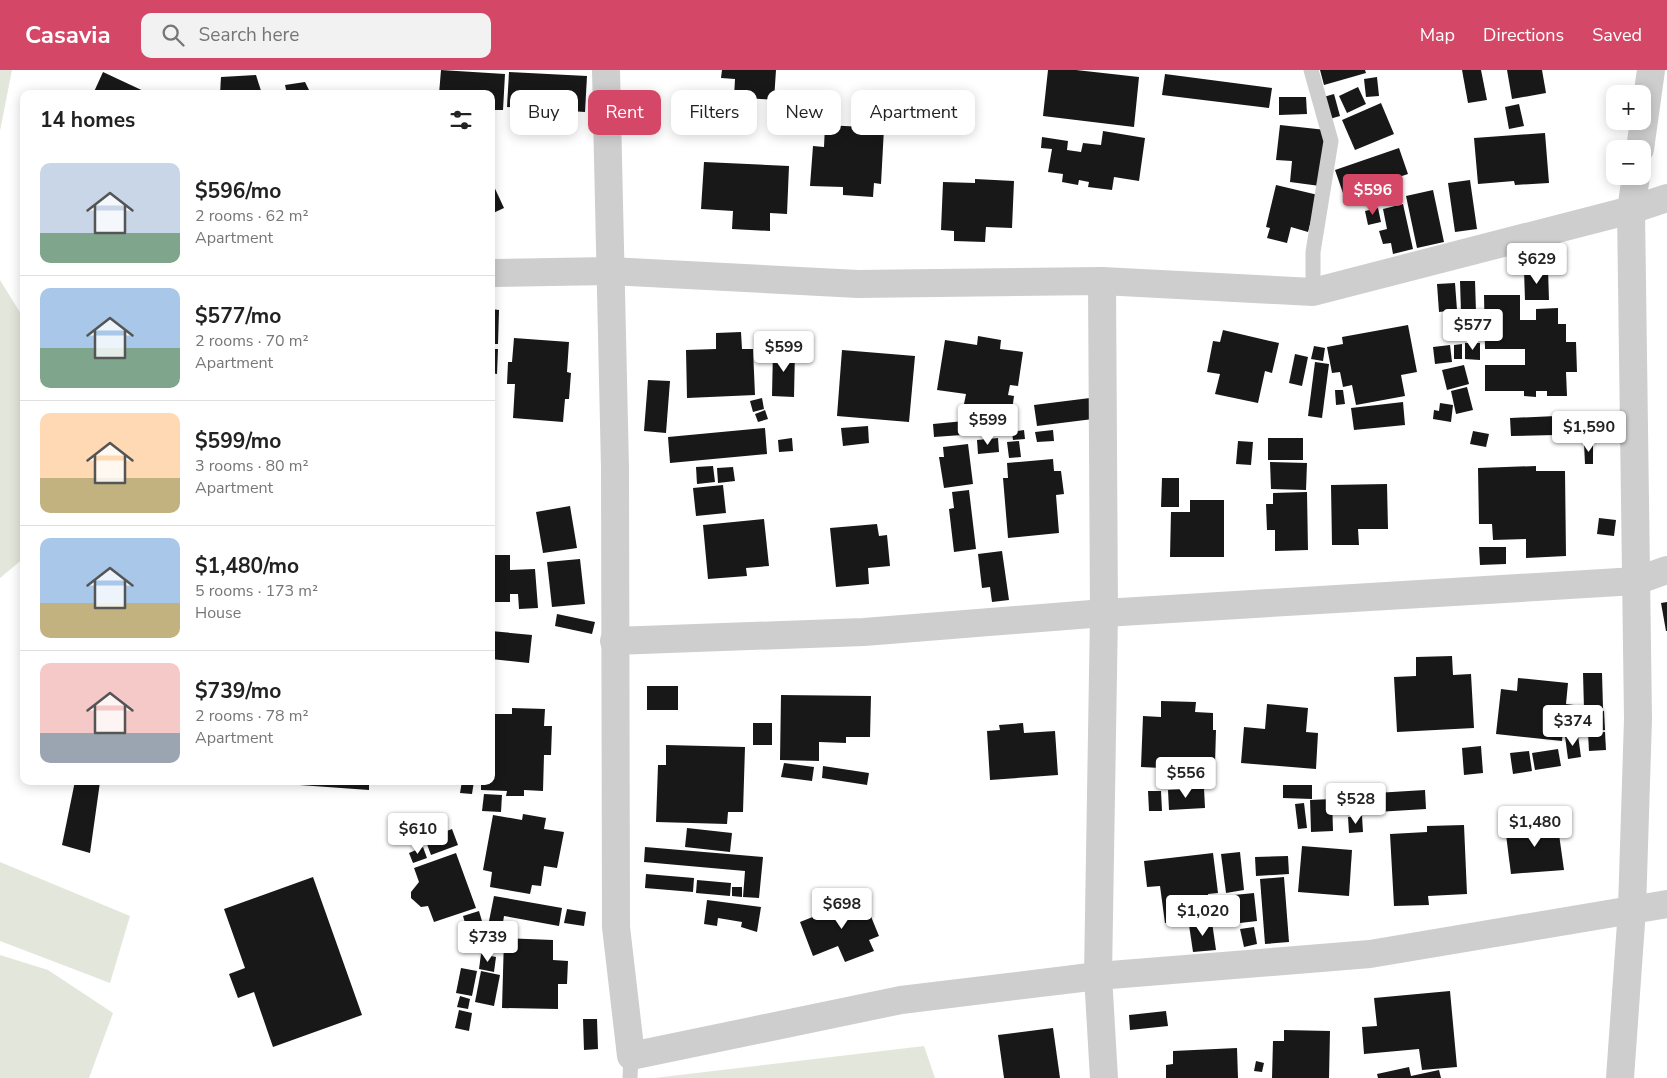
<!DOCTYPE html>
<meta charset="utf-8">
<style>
body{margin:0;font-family:"Nunito Sans",sans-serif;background:#f2f2f2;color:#222;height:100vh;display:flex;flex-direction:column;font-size:19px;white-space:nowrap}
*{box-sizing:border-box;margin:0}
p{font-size:16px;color:#767676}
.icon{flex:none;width:28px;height:28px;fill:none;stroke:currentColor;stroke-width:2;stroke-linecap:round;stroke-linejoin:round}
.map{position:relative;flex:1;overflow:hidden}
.details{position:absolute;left:20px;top:20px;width:475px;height:695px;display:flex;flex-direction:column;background:#fff;border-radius:10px;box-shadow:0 2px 12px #0003}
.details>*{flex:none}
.top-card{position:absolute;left:510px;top:20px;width:475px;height:45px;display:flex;gap:10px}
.tools{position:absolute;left:1606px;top:15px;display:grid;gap:10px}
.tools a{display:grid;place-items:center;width:45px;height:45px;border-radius:10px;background:#fff;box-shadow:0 2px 12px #0003;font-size:25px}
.price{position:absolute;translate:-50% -42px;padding:0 11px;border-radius:5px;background:#fff;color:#222;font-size:16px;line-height:32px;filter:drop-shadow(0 1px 2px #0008)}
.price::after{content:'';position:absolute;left:50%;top:30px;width:15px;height:11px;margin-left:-8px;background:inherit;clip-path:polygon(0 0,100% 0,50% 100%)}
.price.current{background:#d44766;color:#fff}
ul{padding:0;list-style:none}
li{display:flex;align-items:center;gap:15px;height:125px;padding:0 20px}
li+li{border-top:1px solid #e0e0e0}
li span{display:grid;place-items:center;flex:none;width:140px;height:100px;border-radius:10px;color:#555}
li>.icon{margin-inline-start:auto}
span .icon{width:60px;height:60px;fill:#fffc;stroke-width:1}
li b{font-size:21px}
h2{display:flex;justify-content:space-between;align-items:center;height:60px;padding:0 20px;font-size:21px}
.tag{padding:0 18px;border-radius:10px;background:#fff;box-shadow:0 2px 12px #0003;font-size:18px;line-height:45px}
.tag.current{background:#d44766;color:#fff}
header{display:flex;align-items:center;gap:30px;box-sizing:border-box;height:70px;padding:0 25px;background:#d44766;color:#fff}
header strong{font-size:24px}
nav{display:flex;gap:28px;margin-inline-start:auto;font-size:18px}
.search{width:350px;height:45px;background:#f2f2f2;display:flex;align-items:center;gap:12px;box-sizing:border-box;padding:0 18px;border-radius:10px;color:#767676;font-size:19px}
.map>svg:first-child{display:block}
.green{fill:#e3e7db}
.building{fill:#181818}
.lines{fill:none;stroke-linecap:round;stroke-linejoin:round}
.lane{stroke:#cecece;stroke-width:15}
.street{stroke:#cecece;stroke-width:28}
</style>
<header>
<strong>Casavia</strong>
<div class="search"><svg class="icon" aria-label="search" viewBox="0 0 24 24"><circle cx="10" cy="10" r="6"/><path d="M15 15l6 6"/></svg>Search here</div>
<nav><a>Map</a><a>Directions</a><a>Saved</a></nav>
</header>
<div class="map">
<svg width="1667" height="1008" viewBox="0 0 1667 1008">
<rect width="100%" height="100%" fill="#fff"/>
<g class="green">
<path d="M0,0H12L0,61Z"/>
<path d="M0,210L24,249V488L0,508Z"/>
<path d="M0,792L130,846L110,913L0,871Z"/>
<path d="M0,885L48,900L113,943L89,1008H0Z"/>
<path d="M924,976L935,1008H654Z"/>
</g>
<g class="building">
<path d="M441,0L505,4L503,40H491V24H439Z"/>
<path d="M722,0H776L774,30L734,27L735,9L721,8Z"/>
<path d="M1048,0H1076L1139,7L1134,57L1043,46Z"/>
<path d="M1320,0H1365L1366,3L1324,15Z"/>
<path d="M1462,0H1481L1487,30L1468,33Z"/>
<path d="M1507,0H1542L1546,23L1512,29Z"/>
<path d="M103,2L150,24H93Z"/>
<path d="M509,2L587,6L585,42L507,37Z"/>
<path d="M1165,4L1272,18L1269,38L1162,25Z"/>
<path d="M256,5L262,24H220L221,7Z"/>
<path d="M1377,7L1379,26L1366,27L1364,9Z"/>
<path d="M305,12L311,24H287L285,15Z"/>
<path d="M1358,17L1366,34L1347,43L1339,26Z"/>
<path d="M1334,24L1340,46L1326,50L1320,28Z"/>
<path d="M1279,27H1306L1307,44L1279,45Z"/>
<path d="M1381,33L1394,64L1355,80L1342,50Z"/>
<path d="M1519,34L1524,56L1509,59L1505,37Z"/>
<path d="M825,55L884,58L881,114L874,113L873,127L843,125V117L810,116L813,76L824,77Z"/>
<path d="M1280,55L1326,60L1320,116L1290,112L1292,91L1276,90Z"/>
<path d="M1103,61L1145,68L1139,111L1114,107L1112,120L1088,117L1089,112L1079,110L1078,115L1062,112L1063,104L1048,102L1052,79L1041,78L1042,67L1068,71L1067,80L1081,82L1083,73L1101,75Z"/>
<path d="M1545,63L1549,113L1515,115L1514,111L1478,114L1474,68Z"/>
<path d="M1399,78L1408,104L1378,114L1382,126L1362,132L1359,121L1344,126L1335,100Z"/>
<path d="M704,92L789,96L787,144L770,143V161L732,159L733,141L701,139Z"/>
<path d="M975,109L1014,111L1012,158L986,157L985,172L954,171V161L941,160L943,112L975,113Z"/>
<path d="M491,110L504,138L491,144Z"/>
<path d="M1470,110L1477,159L1455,162L1448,113Z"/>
<path d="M1276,115L1318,125L1308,162L1291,157L1287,173L1267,168L1270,158L1266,157Z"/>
<path d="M1433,120L1444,172L1417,178L1406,126Z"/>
<path d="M1403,134L1413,179L1393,184L1391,173L1383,174L1379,161L1387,159L1383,139Z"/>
<path d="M1378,138L1381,152L1368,155L1365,141Z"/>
<path d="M1548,199L1549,230H1525L1524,200Z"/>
<path d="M1460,211H1475L1476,242H1461Z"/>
<path d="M1455,213L1457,240L1439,242L1437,214Z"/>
<path d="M1484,225H1520V250H1536V239L1558,238V254H1566V272H1576L1577,302H1566L1567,326H1547V321H1536V327L1524,326V321H1485V295H1525V279H1485Z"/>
<path d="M491,239L499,240L498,274H491Z"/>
<path d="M1456,243L1458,264L1445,265L1443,244Z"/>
<path d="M1408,255L1417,302L1401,305L1405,326L1356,335L1352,315L1343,317L1340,302L1332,303L1327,277L1343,274L1342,267Z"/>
<path d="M1223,260L1279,273L1272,303L1265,301L1258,333L1215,324L1220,304L1207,302L1213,271L1220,272Z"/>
<path d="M741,262L742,279H753L755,325L687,328L686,280L716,279V263Z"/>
<path d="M978,266L1001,270L1000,279L1023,282L1018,316L1010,315L1008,325L1014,326L1012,341L964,334L966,324L937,320L945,270L977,275Z"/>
<path d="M514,268L569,272L567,302L571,303L569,329H565L563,352L513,348L515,314H507L508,292H512Z"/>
<path d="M1465,273H1480V290L1465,289Z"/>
<path d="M1462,274V289H1454V275Z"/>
<path d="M1450,275L1452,292L1435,294L1433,277Z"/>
<path d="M1314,276L1325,278L1323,291L1311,289Z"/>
<path d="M491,279H498L497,304L491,303Z"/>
<path d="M773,279L795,280L794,327L772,326Z"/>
<path d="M842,280L915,286L909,352L837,346Z"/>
<path d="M1295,284L1308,287L1302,316L1289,313Z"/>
<path d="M1315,292L1329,294L1322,348L1308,346Z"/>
<path d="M1464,295L1469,314L1447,320L1442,300Z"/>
<path d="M648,310L670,311L666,363L644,361Z"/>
<path d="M1467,317L1473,340L1456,344L1451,321Z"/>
<path d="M1335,320H1343L1345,334L1336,335Z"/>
<path d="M762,328L764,339L753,342L750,331Z"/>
<path d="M1090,328L1093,349L1037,356L1034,335Z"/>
<path d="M1403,332L1405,355L1354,360L1351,338Z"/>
<path d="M1440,333L1453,335L1451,352L1433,349L1434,340L1439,341Z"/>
<path d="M765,340L768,349L758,352L755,344Z"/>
<path d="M1556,346V365L1511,366L1510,348Z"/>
<path d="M975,350L976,364L934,367L933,354Z"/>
<path d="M868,356L869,373L843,376L841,358Z"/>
<path d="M765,358L767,384L670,393L668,367Z"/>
<path d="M1024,360L1025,369L1013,370L1012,362Z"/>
<path d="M1053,360L1054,371L1037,372L1035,362Z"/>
<path d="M1473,361L1489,364L1486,377L1470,374Z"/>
<path d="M792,368L793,381L779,382L778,370Z"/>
<path d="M998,368L999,382L978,384L977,370Z"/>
<rect x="1268" y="368" width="35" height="22"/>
<path d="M1019,371L1021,387L1009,388L1007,372Z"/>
<path d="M1238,371L1253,372L1251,395L1236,394Z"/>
<path d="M1584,373H1593V394H1585Z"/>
<path d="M968,374L973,414L944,418L939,387H944L943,377Z"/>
<path d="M1053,389L1054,401H1061L1064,424L1056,425L1059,463L1008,468L1003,408H1008L1007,393Z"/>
<path d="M1270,392L1307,393L1306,420L1271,419Z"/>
<path d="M713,396L715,412L697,414L696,397Z"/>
<path d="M1536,396V401H1565L1566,486L1526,488V469L1493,470L1492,454H1479L1478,398Z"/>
<path d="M733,397L735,411L718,413L717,398Z"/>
<path d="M1162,408H1179V437H1161Z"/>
<path d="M1387,414L1388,459H1358L1359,475H1332L1331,415Z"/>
<path d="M723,415L726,443L696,446L693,418Z"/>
<path d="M969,420L976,479L954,482L949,439L954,438L952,422Z"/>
<path d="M1307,422L1308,480L1275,481V460H1267L1266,434H1273V423Z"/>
<path d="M1190,430H1224V487H1170L1171,442H1190Z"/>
<path d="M570,436L577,478L543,483L536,442Z"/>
<path d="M1599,448L1616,450L1614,466L1597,464Z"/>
<path d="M764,449L769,496L746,498L747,506L708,509L703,455Z"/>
<path d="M877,454L879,466L887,465L890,496L868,498L869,514L836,517L830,458Z"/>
<path d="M1479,477H1506V494L1480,495Z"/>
<path d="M1002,481L1009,530L992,532L990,517L982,518L978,484Z"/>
<path d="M491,485H510V500L535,499L538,538L519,539L518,524H510V532H491Z"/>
<path d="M580,489L585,534L552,537L547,492Z"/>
<path d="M1667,532V561H1666L1661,533Z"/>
<path d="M557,544L595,552L592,564L555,556Z"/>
<path d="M491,561L532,565L529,593L491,589Z"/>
<path d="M1452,586L1453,605L1471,604L1474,658L1397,662L1394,607L1416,606V587Z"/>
<path d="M1583,603H1602L1603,638L1584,639Z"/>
<path d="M1518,608L1568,613L1566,634L1574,635L1571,661L1563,660L1562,671L1496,664L1501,619L1517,621Z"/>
<rect x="647" y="616" width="31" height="24"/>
<path d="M781,625L871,626L870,667H846V673L819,672V691L780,690Z"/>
<path d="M1161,631L1196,632L1195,642L1213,643V660H1216L1215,695L1181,693V699L1141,697L1143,646L1161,647Z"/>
<path d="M1267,634L1308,638L1306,662L1318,663L1316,699L1241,693L1244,657L1265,659Z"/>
<path d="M512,638L545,639L544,656H552L551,685H544L543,721L524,720V726H506L507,721L481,720V711H491V644H512Z"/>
<path d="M1604,641L1605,660L1585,661L1583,643Z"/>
<rect x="753" y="653" width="19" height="22"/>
<path d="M1023,653L1024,663L1055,661L1058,705L990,710L987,661L1000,660L999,655Z"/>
<path d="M1605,662L1606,680L1589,681L1588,663Z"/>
<path d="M1578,665L1581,687L1568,689L1565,666Z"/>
<path d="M666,675L745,677L743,742H728L727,754L656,752L658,695H666Z"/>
<path d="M1481,676L1483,703L1464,705L1462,678Z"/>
<path d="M1558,679L1561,696L1535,700L1532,683Z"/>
<path d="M1529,681L1532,701L1513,704L1510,683Z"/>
<path d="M784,693L814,697L812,711L781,707Z"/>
<path d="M823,696L869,703L867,715L822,708Z"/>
<path d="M75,711L100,712L90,783L62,775Z"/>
<path d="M245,711H369V720Z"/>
<path d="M462,711H474L472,724L460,723Z"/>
<path d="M1283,715H1312V729L1283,728Z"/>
<path d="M1204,718L1205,738L1169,740L1168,720Z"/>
<path d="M1425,720L1426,739L1360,743L1359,724Z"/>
<path d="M1148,721H1161L1162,741H1149Z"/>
<path d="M484,724L502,725L501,742L482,741Z"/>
<path d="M1356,726V743L1336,744L1334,727Z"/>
<path d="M1332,729L1333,761L1311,762L1310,730Z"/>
<path d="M1304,733L1307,758L1298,759L1295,734Z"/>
<path d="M523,744L546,748L544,759L564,762L557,798L544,796L541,816L532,815L530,824L490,817L492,802L483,800L493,745L522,750Z"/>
<path d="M1362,746L1363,762L1349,763L1348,747Z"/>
<path d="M1557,750L1564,800L1511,804L1505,757Z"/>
<path d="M1464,755L1467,824L1428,826L1429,835L1394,836L1390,764L1427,762V756Z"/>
<path d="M687,758L732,763L730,782L685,777Z"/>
<path d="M452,759L458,775L431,785L425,769Z"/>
<path d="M1302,776L1352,780L1349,826L1298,822Z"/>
<path d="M423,777L427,788L413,793L409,783Z"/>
<path d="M645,777L763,787L759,828L743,827L745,801L644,792Z"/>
<path d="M1240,782L1244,820L1226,823L1221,784Z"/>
<path d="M456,783L476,838L434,852L428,836L421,837L411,828V822L419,812L414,798Z"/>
<path d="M1213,783L1218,823L1208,824L1211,848L1165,853L1160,816L1147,817L1144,791Z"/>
<path d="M1288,786L1289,804L1256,806L1255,787Z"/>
<path d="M646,804L694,808L693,822L645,818Z"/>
<path d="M313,807L362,945L273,977L254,922L238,928L229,904L245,898L224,839Z"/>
<path d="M1284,807L1289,872L1265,874L1260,809Z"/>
<path d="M697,810L731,813L730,826L696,823Z"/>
<path d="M732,817H742V827L732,826Z"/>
<path d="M1254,823L1257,851L1240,853L1239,850L1217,852L1214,827Z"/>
<path d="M494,826L562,838L559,856L504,846L502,859L488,856Z"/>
<path d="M863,827L879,866L869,870L874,881L845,892L838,876L813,886L800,852Z"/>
<path d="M707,830L761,837L757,862L741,857L742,852L718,848L717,856L704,854Z"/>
<path d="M567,839L586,842L584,856L564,853Z"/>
<path d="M479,841L484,858L468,863L463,846Z"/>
<path d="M1212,852L1216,880L1193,882L1189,855Z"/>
<path d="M1254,857L1257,874L1244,877L1240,859Z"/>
<path d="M485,863L503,866L500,883L482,880Z"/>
<path d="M504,868L553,870V890L568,891L567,914H558V939L502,938Z"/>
<path d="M481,884L496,887L494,902L479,899Z"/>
<path d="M461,898L477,901L472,926L456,923Z"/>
<path d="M481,901L500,905L494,936L475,932Z"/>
<path d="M1450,921L1457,997L1422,1000L1419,979L1364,984L1362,957L1377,956L1374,928Z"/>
<path d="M460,926L470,929L468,939L457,937Z"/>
<path d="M459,940L472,943L469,961L455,958Z"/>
<path d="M1166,941L1168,956L1130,960L1129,945Z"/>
<path d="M583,949H597L598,979L584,980Z"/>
<path d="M1053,958L1060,1008H1004L998,965Z"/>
<path d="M1284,960L1330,961L1329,1008H1272L1273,971H1284Z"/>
<path d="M1237,978L1238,1008H1166V995L1173,994V981Z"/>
<path d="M1256,991L1264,993L1262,1002L1254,1001Z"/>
<path d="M1409,997L1411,1006L1439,1000L1441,1008H1378L1377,1004Z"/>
</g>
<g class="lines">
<g class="lane">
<path d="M1311,0L1331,71L1313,182V222"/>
<path d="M630,1008L631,986"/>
</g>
<g class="street">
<path d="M606,0L615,398L616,857L631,986L901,930L1098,906L1370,884L1667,834"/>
<path d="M1640,79L1651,0"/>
<path d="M491,203L610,201L858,214L1102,211L1313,222L1631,140L1667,128"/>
<path d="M1102,211L1104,543L1098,906L1104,1008"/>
<path d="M614,571L864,562L1104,543L1636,511L1667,500"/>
<path d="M1620,1008L1632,839L1638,649L1631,140L1636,106"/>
</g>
</g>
</svg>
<div class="tools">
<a>+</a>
<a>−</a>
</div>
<b class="price current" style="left:1373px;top:146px">$596</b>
<b class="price" style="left:1537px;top:215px">$629</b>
<b class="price" style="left:1473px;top:281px">$577</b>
<b class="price" style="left:784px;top:303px">$599</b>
<b class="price" style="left:988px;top:376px">$599</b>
<b class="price" style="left:1589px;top:383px">$1,590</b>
<b class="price" style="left:1573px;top:677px">$374</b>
<b class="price" style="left:1186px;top:729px">$556</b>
<b class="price" style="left:1356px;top:755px">$528</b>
<b class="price" style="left:1535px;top:778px">$1,480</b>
<b class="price" style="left:418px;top:785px">$610</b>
<b class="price" style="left:842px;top:860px">$698</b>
<b class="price" style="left:1203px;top:867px">$1,020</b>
<b class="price" style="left:488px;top:893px">$739</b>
<div class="top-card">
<a class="tag">Buy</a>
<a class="tag current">Rent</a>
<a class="tag">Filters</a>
<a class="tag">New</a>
<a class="tag">Apartment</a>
</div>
<section class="details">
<h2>14 homes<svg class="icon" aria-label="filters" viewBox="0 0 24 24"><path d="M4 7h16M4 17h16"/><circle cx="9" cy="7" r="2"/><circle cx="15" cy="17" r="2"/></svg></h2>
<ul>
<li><span style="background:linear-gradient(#c9d6e8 70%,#7fa58c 0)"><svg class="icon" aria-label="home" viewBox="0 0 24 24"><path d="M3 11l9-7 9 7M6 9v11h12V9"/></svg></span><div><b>$596/mo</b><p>2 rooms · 62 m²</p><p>Apartment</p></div></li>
<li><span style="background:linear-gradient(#a9c7e8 60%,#7fa58c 0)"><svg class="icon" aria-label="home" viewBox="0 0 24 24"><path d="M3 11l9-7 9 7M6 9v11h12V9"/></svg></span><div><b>$577/mo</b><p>2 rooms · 70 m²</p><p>Apartment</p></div></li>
<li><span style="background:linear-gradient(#ffd9b3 65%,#c2b280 0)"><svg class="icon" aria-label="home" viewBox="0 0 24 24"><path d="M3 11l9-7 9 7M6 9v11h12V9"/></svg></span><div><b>$599/mo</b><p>3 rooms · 80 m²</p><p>Apartment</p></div></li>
<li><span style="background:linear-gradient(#a9c7e8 65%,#c2b280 0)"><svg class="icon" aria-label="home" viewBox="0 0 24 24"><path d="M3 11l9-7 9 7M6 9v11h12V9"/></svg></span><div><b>$1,480/mo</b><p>5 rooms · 173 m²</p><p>House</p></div></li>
<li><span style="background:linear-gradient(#f6c9c9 70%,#9aa5b1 0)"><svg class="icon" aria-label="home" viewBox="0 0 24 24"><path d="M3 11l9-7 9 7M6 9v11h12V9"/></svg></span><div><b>$739/mo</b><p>2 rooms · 78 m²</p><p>Apartment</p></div></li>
</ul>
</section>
</div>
